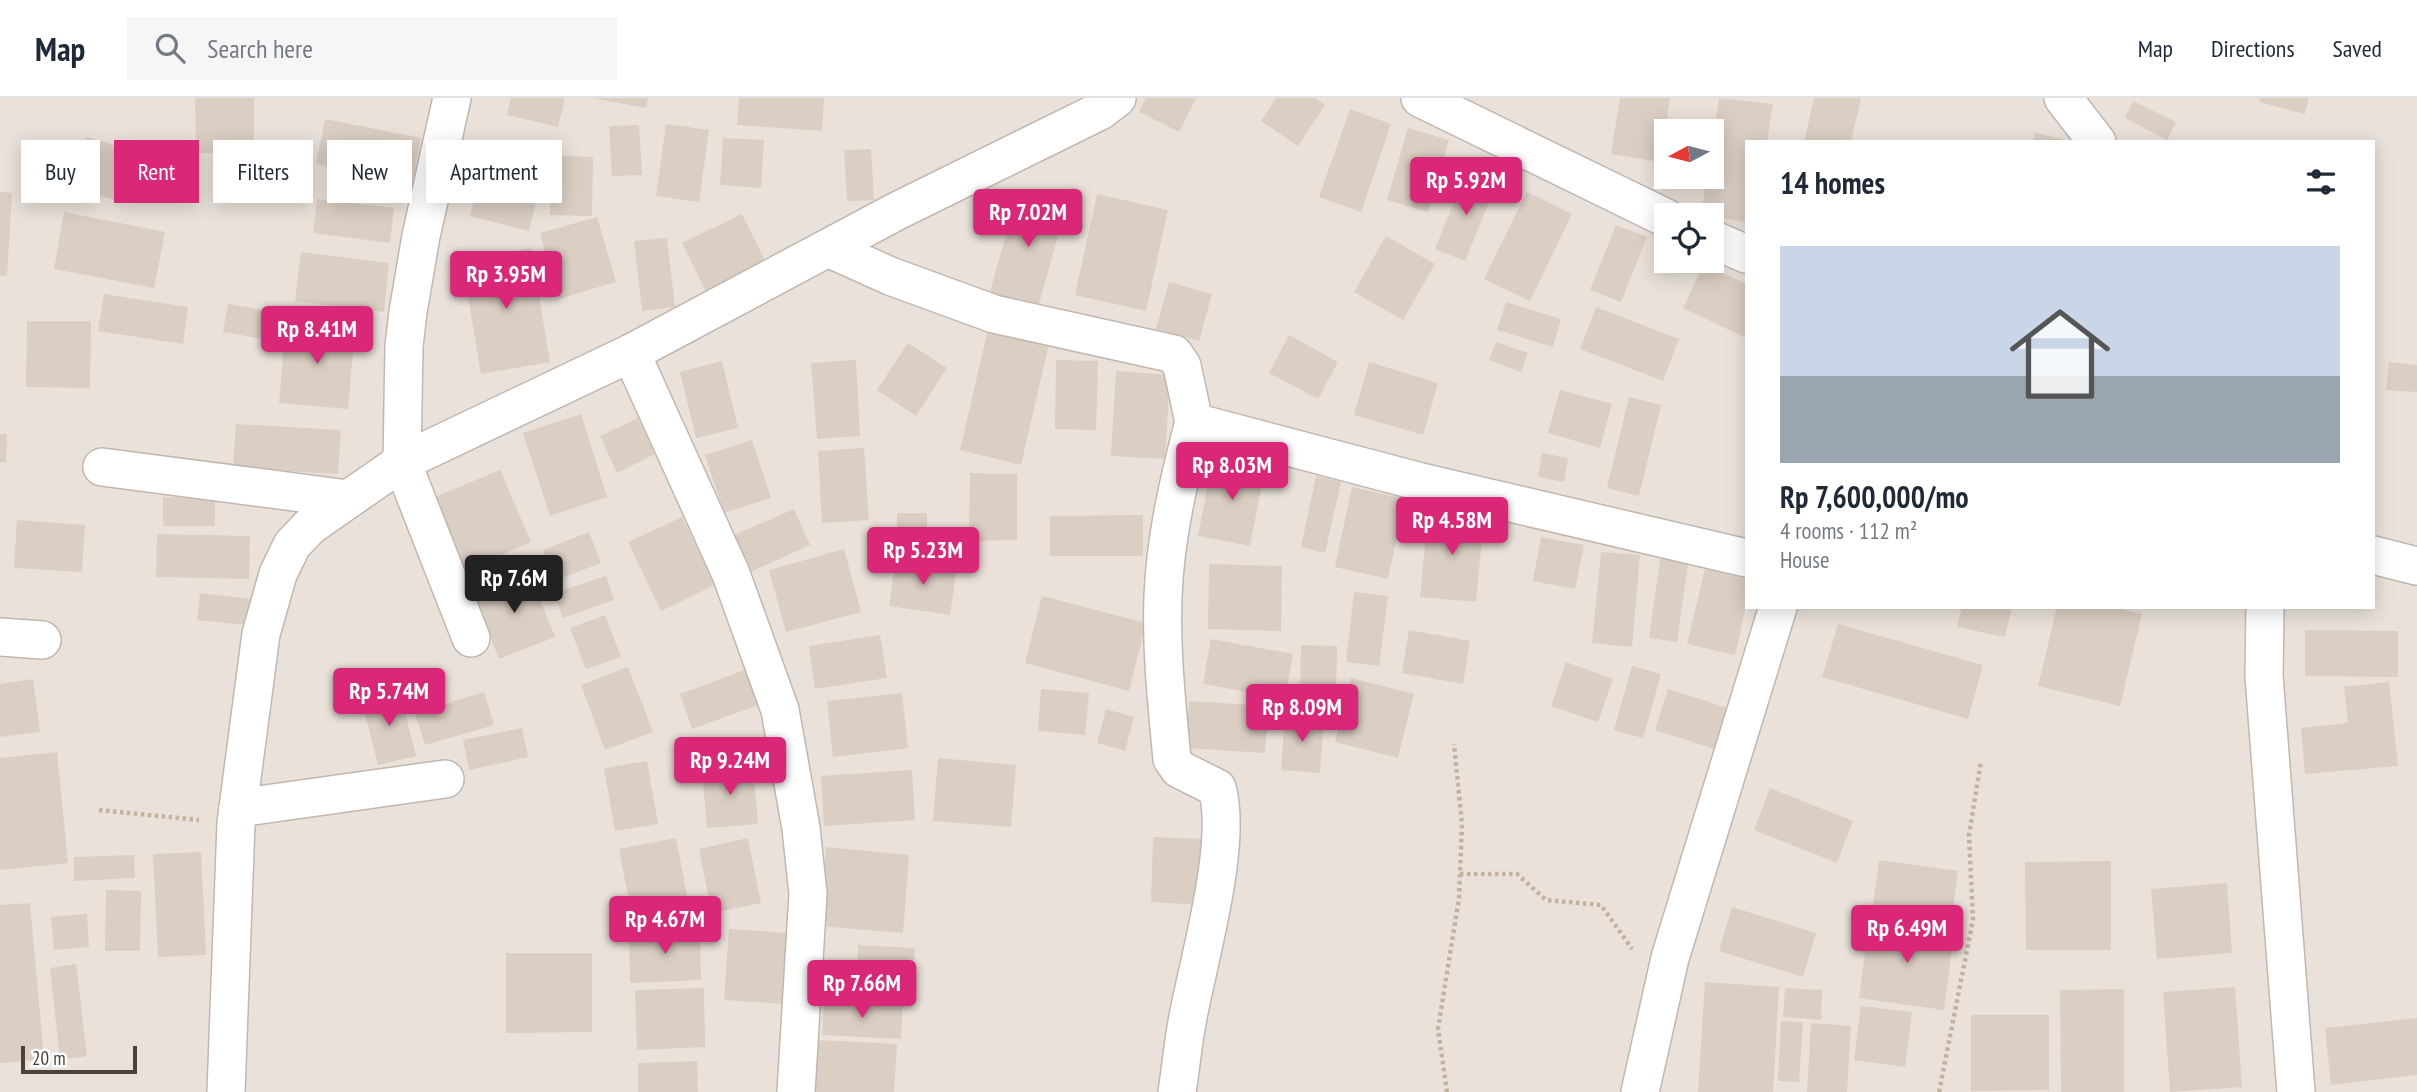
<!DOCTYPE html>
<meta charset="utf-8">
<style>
body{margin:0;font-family:"PT Sans Narrow",sans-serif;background:#f6f6f7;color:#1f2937;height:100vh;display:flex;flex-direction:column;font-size:26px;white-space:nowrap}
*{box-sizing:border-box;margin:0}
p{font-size:23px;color:#747a83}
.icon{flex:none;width:38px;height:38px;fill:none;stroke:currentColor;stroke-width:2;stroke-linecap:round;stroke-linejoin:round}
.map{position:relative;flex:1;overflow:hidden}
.sheet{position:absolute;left:1745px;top:42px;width:630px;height:469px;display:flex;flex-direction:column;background:#fff;border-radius:0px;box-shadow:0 4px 18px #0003}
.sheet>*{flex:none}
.hud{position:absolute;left:21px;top:42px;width:665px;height:63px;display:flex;gap:14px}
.needle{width:46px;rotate:263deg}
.buttons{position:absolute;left:1654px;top:21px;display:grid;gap:14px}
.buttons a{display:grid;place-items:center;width:70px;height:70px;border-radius:0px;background:#fff;box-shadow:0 4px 18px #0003;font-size:35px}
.scale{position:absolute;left:21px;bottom:18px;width:116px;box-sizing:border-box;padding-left:7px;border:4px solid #4b4139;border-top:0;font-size:19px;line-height:24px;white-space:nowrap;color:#4b4139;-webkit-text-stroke:5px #fff;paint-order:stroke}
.price{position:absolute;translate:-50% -60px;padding:0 16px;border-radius:7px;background:#db2777;color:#fff;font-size:23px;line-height:46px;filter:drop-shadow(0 2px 4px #0008)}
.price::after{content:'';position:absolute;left:50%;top:42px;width:21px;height:16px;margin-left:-10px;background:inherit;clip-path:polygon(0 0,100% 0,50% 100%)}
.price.active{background:#222;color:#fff}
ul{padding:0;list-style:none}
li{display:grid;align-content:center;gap:14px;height:371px;padding:0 35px}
li span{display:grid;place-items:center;height:217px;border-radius:0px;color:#555}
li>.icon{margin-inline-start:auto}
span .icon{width:126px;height:126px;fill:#fffc;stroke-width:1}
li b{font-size:30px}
h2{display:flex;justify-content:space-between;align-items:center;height:84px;padding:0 35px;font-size:30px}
.tag{padding:0 24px;border-radius:0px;background:#fff;box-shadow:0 4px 18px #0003;font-size:24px;line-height:63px}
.tag.active{background:#db2777;color:#fff}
header{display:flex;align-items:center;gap:42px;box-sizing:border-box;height:98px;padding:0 35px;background:#fff;border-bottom:2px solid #e0e1e3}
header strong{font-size:33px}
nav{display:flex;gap:38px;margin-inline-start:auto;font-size:24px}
.search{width:490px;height:63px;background:#f6f6f7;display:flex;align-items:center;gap:18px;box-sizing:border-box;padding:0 24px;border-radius:0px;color:#747a83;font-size:26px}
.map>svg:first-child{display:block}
.residential{fill:#eae2da;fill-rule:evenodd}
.building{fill:#dbcec3}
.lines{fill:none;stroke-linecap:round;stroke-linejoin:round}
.minor-casing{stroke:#c2b7ae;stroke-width:40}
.path{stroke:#c4b19e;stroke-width:4.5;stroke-dasharray:3.5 3.5;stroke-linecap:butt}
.minor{stroke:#fff;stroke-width:37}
</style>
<header>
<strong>Map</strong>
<div class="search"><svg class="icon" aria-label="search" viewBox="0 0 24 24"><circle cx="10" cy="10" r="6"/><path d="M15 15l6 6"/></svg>Search here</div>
<nav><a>Map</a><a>Directions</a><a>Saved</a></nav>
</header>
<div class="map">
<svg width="2417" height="994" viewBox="0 0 2417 994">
<rect width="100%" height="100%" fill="#f6f1ec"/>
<path class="residential" d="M0,0H2417V994H0ZM1666,33H1712V79H1666ZM1746,44H2373V509H1746ZM1666,117H1712V163H1666Z"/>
<g class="building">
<path d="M195,0H254V55H196Z"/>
<path d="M511,0H565L558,29L507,17Z"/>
<path d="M591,0H648L646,10Z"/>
<path d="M739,0H824L822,33L737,27Z"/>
<path d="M1146,0H1196L1179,34L1139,14Z"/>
<path d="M1276,0H1315L1325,7L1298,48L1261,23Z"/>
<path d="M1620,0H1670L1660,64L1611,56Z"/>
<path d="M1719,0L1773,6L1767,44H1746V124L1701,116L1707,79H1712V47Z"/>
<path d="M1814,0H1861L1851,44H1804Z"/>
<path d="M2260,0H2309L2305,16L2259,4Z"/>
<path d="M2133,3L2176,24L2167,42L2125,20Z"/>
<path d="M1350,11L1391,26L1361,114L1319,99Z"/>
<path d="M325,21L421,40L412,86L316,66Z"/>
<path d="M666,26L709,32L699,104L656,98Z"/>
<path d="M639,27L642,77L612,78L609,28Z"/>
<path d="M1408,30L1449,42L1428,114L1387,102Z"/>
<path d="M2035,35L2070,43V44H2033Z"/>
<path d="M87,39L139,54L125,105L72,90Z"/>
<path d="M723,40L764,42L761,90L720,87Z"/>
<path d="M871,51L874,102L847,103L844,52Z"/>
<path d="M551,57L593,59L592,118L550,117Z"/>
<path d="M481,73L540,87L529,133L470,118Z"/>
<path d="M1466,74L1496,87L1465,163L1435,151Z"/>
<path d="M1019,91L1067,105L1038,210L989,197Z"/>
<path d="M0,94L12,95L7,178H0Z"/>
<path d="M1527,94L1572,116L1530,203L1484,181Z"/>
<path d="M1097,96L1168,112L1146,213L1075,197Z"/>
<path d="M317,101L394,110L390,145L313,135Z"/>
<path d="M64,114L165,134L154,190L54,171Z"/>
<path d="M742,116L771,175L711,204L682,145Z"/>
<path d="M597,119L616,184L558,201L540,135Z"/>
<path d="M1616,127L1647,139L1621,204L1590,192Z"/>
<path d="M1386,138L1435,166L1403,222L1354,194Z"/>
<path d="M667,140L675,209L642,213L634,143Z"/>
<path d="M531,150L550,264L481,276L462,162Z"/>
<path d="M301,154L389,165L384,214L295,203Z"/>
<path d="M1704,166L1746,186V240L1683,210Z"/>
<path d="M1169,184L1212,196L1199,243L1156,231Z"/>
<path d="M104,196L188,209L183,246L98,233Z"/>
<path d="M1506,204L1561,221L1553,249L1497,232Z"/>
<path d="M228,206L280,215L275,243L223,234Z"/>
<path d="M1596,209L1679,241L1663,283L1580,251Z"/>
<path d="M27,223H91L90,290L26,289Z"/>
<path d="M286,225L355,231L348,311L279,305Z"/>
<path d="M988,231L1049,246L1021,367L960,352Z"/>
<path d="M1289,237L1338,264L1318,301L1269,275Z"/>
<path d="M1496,244L1528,255L1521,274L1489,262Z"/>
<path d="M908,245L947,270L916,318L877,292Z"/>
<path d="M856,262L860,338L817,341L811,265Z"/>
<path d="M1056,262L1098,263L1096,332L1055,331Z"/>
<path d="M722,263L738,330L696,340L680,274Z"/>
<path d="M1369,264L1438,285L1423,337L1354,317Z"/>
<path d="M2389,264L2417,267V294L2386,292Z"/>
<path d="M1116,273L1170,277L1165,361L1111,358Z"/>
<path d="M1560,292L1612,306L1600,350L1548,335Z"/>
<path d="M1629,299L1661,307L1639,398L1607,390Z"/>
<path d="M581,316L607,399L550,418L523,335Z"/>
<path d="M638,320L655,356L617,375L600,338Z"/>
<path d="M236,326L341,332L338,376L233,370Z"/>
<path d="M0,336H7L6,364H0Z"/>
<path d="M752,342L771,400L724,415L705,357Z"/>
<path d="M864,350L869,422L822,425L818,353Z"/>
<path d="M1542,355L1568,360L1564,384L1538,379Z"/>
<path d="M1213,360L1265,370L1250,448L1198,438Z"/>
<path d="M500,372L531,444L466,472L435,399Z"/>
<path d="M970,375L1017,376V442L969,443Z"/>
<path d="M1316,378L1341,384L1325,455L1301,449Z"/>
<path d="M1352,389L1405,401L1388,481L1335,469Z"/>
<path d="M163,399L215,400V428H163Z"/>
<path d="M794,411L810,447L748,475L732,438Z"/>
<path d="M1428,414L1484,419L1476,504L1420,499Z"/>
<path d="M897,415H927V443L897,442Z"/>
<path d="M1143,417V458H1050V418Z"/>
<path d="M682,419L715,487L661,513L628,444Z"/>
<path d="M17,422L85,427L82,474L14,470Z"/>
<path d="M589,434L601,465L554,483L543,452Z"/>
<path d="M157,436L250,438L249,481L156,479Z"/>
<path d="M1541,439L1584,447L1575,491L1533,483Z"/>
<path d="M844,451L861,514L786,534L769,472Z"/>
<path d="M1601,454L1640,457L1632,549L1592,545Z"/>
<path d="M1661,455L1689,459L1677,544L1649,540Z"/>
<path d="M896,460L957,469L950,517L889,508Z"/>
<path d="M1209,466L1282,468L1281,533L1208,531Z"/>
<path d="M1705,471L1746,481V508L1735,557L1687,546Z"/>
<path d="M529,473L555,539L499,561L473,495Z"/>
<path d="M606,478L614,502L563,520L554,495Z"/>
<path d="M1354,494L1388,498L1379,568L1346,564Z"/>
<path d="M200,495L250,501L247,527L197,522Z"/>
<path d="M1042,498L1146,525L1129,593L1025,565Z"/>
<path d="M1962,509H2012L2005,539L1957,529Z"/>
<path d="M2057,509H2113L2142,516L2120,608L2038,588Z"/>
<path d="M605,517L621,559L586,571L570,530Z"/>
<path d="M1838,526L1983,567L1968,621L1822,579Z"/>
<path d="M1409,532L1470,543L1463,586L1402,575Z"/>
<path d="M2305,532L2398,533V579L2305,578Z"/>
<path d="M880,537L887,580L815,591L809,548Z"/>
<path d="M1211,541L1293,556L1285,601L1203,586Z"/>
<path d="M1301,547L1337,548L1336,600L1300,599Z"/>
<path d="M1566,564L1613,581L1598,624L1551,608Z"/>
<path d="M755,568L767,604L692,631L680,596Z"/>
<path d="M1632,568L1661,576L1643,640L1614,632Z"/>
<path d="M628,569L653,634L605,652L581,587Z"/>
<path d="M1351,580L1414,596L1398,660L1335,644Z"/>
<path d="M33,581L40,634L0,639V586Z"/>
<path d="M2389,584L2398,668L2305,676L2301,630L2348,625L2344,589Z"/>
<path d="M1041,591L1089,595L1085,637L1038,633Z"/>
<path d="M1668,591L1737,613L1724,654L1655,632Z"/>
<path d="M400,594L416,658L378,667L362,603Z"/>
<path d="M484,594L494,627L425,647L415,615Z"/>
<path d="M902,595L908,650L833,659L827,603Z"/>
<path d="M1189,603L1268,608L1265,655L1186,650Z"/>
<path d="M1106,611L1134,619L1125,653L1097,645Z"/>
<path d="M1285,616L1324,620L1320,675L1281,672Z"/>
<path d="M522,630L528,659L469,672L463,642Z"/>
<path d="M57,654L68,765L0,772V660Z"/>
<path d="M938,660L1016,667L1011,729L933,723Z"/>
<path d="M647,663L658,726L615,733L604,670Z"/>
<path d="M753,667L758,726L707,730L702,672Z"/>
<path d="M912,672L915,722L824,728L821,678Z"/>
<path d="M1770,690L1853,723L1837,765L1754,732Z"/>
<path d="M1153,739L1206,741L1204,807L1151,804Z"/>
<path d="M676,740L691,819L634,829L619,751Z"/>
<path d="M748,740L761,805L712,815L699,751Z"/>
<path d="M826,749L909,757L903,835L820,828Z"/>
<path d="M201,754L206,857L158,859L153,756Z"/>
<path d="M134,757L135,780L74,783V759Z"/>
<path d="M1879,762L1958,773L1951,825L1872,814Z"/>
<path d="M2111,763V852H2026L2025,764Z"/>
<path d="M2227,785L2232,855L2157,861L2151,791Z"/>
<path d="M106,792L141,793L140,853H105Z"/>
<path d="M30,805L44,961L0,965V807Z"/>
<path d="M1732,809L1816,835L1803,879L1719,853Z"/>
<path d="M87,816L89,849L54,852L51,819Z"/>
<path d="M1869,823L1954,834L1944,912L1859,900Z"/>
<path d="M729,831L790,835L785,906L724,902Z"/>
<path d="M700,832L701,882L630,885L629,834Z"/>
<path d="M858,847L915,850L912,898L856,895Z"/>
<path d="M506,855H592V934L506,935Z"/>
<path d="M76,866L87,958L60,962L50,870Z"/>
<path d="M1705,884L1779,889L1773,994H1698Z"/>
<path d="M2235,889L2242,989L2170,994L2163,894Z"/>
<path d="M704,890L705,949L637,952L635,892Z"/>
<path d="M1785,890L1822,892L1821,922L1783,919Z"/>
<path d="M2124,891V994H2061L2060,892Z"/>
<path d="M824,902L903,906L901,941L822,937Z"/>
<path d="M1861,908L1912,914L1905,969L1854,962Z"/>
<path d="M1971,917H2049V992L1971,993Z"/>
<path d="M2417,920V977L2331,987L2325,930Z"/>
<path d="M1781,923L1803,924L1799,984L1778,983Z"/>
<path d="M1811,925L1851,928L1847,994H1807Z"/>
<path d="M817,942L897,946L894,994H814Z"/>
<path d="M697,963L698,994H638V965Z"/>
</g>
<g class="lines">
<g class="minor-casing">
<g id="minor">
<path d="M452,0L421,138L408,214L404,248L402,364L471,540"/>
<path d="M1420,0L1666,120"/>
<path d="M2063,0L2097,44"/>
<path d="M1712,141L1746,156"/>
<path d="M830,151L890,178L994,216L1174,256L1182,268L1194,324"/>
<path d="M631,255L731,476L780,612L801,730L808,796L796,994"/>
<path d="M102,369L348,401"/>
<path d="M2373,457L2417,468"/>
<path d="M2265,509L2264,578L2296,994"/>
<path d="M0,539L42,542"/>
<path d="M238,710L445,681"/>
<path d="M226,994L236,725L261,536L278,476L292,447L310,428L402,364L631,255L897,113L1100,13L1117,0"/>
<path d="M1177,994C1181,969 1183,944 1188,919C1199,860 1233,745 1217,690L1179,671L1172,661C1167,608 1161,553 1163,499C1165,440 1179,381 1194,324L1421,384L1746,460"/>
<path d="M1640,994L1670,860L1778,509"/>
</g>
</g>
<g class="path">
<path d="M99,712L199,722"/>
<path d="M1460,776H1517L1546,802L1601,807L1632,851"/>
<path d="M1447,994L1438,931L1459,800L1462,727L1454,646"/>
<path d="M1939,994L1973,822L1969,737L1981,663"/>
</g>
<use href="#minor" class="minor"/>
</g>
</svg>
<div class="buttons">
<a><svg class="needle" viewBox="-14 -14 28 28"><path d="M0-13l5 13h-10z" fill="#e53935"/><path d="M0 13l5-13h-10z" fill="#747a83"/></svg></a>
<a><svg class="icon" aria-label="locate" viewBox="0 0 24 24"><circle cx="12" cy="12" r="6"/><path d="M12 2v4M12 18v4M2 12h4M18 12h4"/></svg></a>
</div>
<div class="scale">20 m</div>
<b class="price" style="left:1466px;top:119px">Rp 5.92M</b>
<b class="price" style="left:1028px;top:151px">Rp 7.02M</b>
<b class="price" style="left:506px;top:213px">Rp 3.95M</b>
<b class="price" style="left:317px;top:268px">Rp 8.41M</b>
<b class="price" style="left:1232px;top:404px">Rp 8.03M</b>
<b class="price" style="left:1452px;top:459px">Rp 4.58M</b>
<b class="price" style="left:923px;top:489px">Rp 5.23M</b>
<b class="price active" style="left:514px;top:517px">Rp 7.6M</b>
<b class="price" style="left:389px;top:630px">Rp 5.74M</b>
<b class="price" style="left:1302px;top:646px">Rp 8.09M</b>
<b class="price" style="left:730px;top:699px">Rp 9.24M</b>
<b class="price" style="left:665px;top:858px">Rp 4.67M</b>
<b class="price" style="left:1907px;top:867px">Rp 6.49M</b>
<b class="price" style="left:862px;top:922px">Rp 7.66M</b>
<div class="hud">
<a class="tag">Buy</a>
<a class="tag active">Rent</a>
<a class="tag">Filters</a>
<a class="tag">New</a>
<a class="tag">Apartment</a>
</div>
<section class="sheet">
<h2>14 homes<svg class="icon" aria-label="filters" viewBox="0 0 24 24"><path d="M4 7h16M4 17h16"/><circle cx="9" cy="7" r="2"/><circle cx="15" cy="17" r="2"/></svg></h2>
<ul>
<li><span style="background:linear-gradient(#c9d6e8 60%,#9aa5b1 0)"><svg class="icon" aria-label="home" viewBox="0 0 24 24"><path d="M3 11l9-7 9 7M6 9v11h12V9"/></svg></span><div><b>Rp 7,600,000/mo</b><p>4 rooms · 112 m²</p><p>House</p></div></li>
</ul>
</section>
</div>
